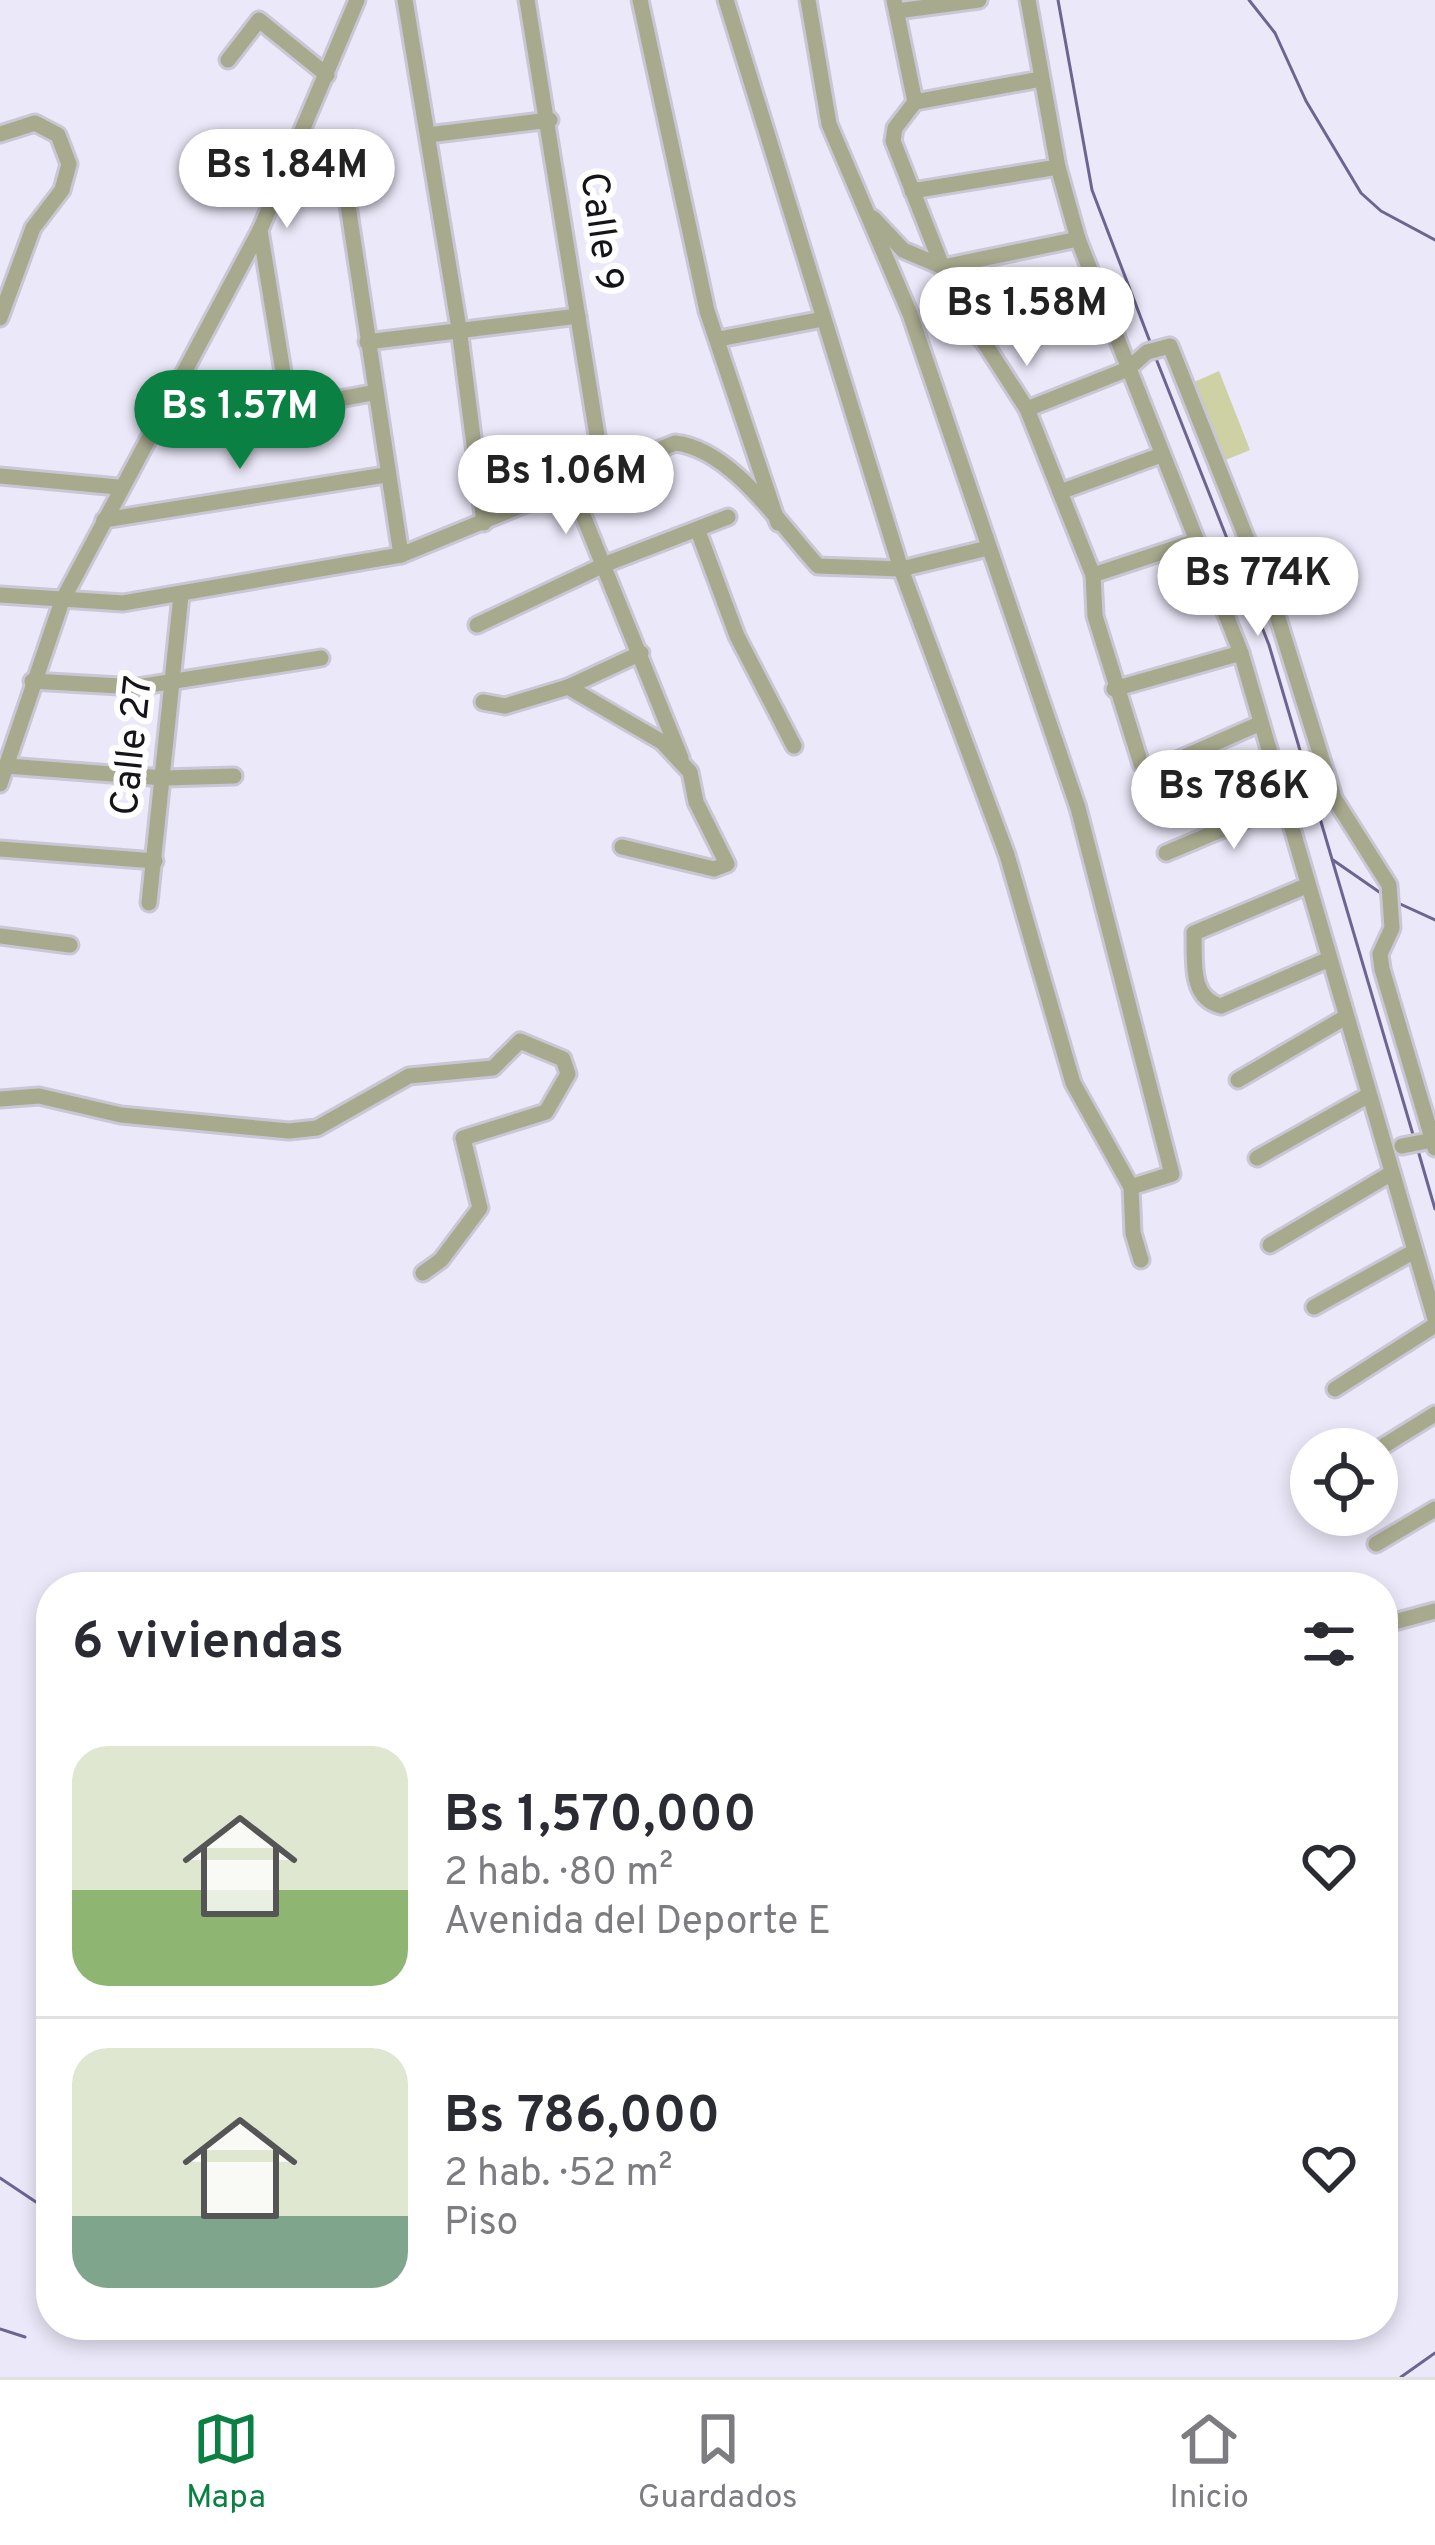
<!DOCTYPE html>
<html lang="es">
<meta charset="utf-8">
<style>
body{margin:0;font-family:Overpass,sans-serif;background:#f2f2f3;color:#2b2b33;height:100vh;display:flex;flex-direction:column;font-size:45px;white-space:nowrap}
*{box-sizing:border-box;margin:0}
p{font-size:39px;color:#7c7c81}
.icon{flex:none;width:66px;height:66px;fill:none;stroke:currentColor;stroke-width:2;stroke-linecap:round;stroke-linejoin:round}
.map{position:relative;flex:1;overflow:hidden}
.panel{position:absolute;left:36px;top:1572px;width:1362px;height:768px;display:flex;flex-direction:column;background:#fff;border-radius:48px;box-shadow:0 6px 18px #0003}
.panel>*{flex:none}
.tools{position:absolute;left:1290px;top:1428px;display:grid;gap:24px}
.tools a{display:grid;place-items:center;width:108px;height:108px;border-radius:50%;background:#fff;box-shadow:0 6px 18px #0003;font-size:60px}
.price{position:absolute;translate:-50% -102px;padding:0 27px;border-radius:42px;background:#fff;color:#222;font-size:39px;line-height:78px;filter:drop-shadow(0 3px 6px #0008)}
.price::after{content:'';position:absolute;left:50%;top:72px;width:36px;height:27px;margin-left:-18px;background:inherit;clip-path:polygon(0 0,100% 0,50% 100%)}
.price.selected{background:#0b8043;color:#fff}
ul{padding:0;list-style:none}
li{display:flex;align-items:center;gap:36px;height:300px;padding:0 36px}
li+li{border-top:3px solid #e1e1e2}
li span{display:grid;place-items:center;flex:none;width:336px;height:240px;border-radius:36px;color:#555}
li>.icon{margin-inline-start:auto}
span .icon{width:144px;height:144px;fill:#fffc;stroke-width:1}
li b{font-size:51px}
h2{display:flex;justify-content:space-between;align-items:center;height:144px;padding:0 36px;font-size:51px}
.tabs{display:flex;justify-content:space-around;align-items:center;height:168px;border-top:3px solid #e1e1e2;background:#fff;font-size:33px;color:#7c7c81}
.tabs a{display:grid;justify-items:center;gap:6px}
.tabs .selected{color:#0b8043}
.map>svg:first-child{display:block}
.green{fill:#ced1a3}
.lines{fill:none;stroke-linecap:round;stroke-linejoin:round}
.stream{stroke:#6d648f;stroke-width:3}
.minor-casing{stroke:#c9c6d5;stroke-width:21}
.minor{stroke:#a8aa8e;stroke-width:15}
.labels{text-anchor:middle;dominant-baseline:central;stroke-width:12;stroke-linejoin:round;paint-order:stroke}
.street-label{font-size:39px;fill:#151419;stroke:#fff}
</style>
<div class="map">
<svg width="1435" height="2377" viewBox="0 0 1435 2377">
<rect width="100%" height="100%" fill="#ebe8f9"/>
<path class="green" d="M1219,371L1250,450L1223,461L1192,383Z"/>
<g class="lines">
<g class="stream">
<path d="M1058,0L1092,190L1152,347"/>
<path d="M1249,0L1275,33L1306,101L1361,193L1381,211L1435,240"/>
<path d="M1155,356L1269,645L1414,1138"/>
<path d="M1333,860L1385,896"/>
<path d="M1398,903L1435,920"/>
<path d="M1417,1147L1435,1209"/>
<path d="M0,2178L39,2204"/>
<path d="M0,2329L25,2337"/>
<path d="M1401,2377L1435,2353"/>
</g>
<g class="minor-casing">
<g id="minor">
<path d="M405,0L459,328L484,523"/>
<path d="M527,0L603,473"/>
<path d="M640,0L707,311L778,523"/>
<path d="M726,0L901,569L1007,855L1073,1083L1131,1187L1133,1233L1141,1260"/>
<path d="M808,0L829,124L910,314L1078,808L1172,1174L1131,1187"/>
<path d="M894,0L915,102L895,128L893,141L953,294L1027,409L1093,575L1095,616L1141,764L1154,770L1261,723"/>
<path d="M1028,0L1058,167L1078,239L1241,653L1435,1319"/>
<path d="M897,11L979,0"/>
<path d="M228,60L259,20L327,75"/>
<path d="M915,102L1041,79"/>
<path d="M0,134L35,123L58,135L69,164L62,190L33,228L0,318"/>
<path d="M428,135L550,120"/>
<path d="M341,159L401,555"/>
<path d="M912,191L1058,167"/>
<path d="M873,218L903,250L943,267L1078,239"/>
<path d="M260,230L289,409"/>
<path d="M979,338L1098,289"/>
<path d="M719,339L823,319"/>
<path d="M367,342L578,316"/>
<path d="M1027,409L1128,369L1147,352L1170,346L1277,615L1334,798L1389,885L1392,928L1380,954L1382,969L1435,1148"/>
<path d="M152,433L372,393"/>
<path d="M0,476L118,487"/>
<path d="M572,488L681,758"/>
<path d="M1060,492L1161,455"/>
<path d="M104,520L385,475"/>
<path d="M698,531L737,636L794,746"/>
<path d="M1093,575L1196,541"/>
<path d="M0,595L123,603L401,555L675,443C732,449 781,526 818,566L901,569L988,548"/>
<path d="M477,625L606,564L728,517"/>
<path d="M32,681L137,687L321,658"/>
<path d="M568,687L641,653"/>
<path d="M1114,689L1241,653"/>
<path d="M483,702L505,706L568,687L662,742L690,772L696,802L727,864L714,869L622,847"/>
<path d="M7,766L164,778L234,776"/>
<path d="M0,784L62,601L260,230L357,0"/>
<path d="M0,849L155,861"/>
<path d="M1166,853L1283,804"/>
<path d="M1306,886L1194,933C1195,960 1189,998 1221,1006L1327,960"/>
<path d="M149,903L181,595"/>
<path d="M0,936L70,945"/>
<path d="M1238,1080L1344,1018"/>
<path d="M0,1099L39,1096L121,1115L289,1131L317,1128L409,1076L493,1068L520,1041L563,1059L568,1074L546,1112L463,1138L480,1208L441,1260L423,1273"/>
<path d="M1402,1146L1433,1140"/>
<path d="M1257,1158L1369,1095"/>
<path d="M1270,1245L1390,1174"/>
<path d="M1314,1307L1413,1252"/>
<path d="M1335,1389L1435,1325"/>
<path d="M1377,1450L1435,1414"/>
<path d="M1376,1544L1435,1509"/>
<path d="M1383,1625L1435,1611"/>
</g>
</g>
<use href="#minor" class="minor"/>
</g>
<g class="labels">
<g class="street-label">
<text transform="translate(599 232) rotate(82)">Calle 9</text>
<text transform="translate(134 746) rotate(-84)">Calle 27</text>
</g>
</g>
</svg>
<div class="tools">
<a><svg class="icon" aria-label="locate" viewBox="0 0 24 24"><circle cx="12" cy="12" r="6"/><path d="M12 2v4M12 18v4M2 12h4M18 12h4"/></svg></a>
</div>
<b class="price" style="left:287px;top:231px">Bs 1.84M</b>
<b class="price" style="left:1027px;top:369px">Bs 1.58M</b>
<b class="price selected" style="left:240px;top:472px">Bs 1.57M</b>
<b class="price" style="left:566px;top:537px">Bs 1.06M</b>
<b class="price" style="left:1258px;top:639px">Bs 774K</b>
<b class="price" style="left:1234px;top:852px">Bs 786K</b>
<section class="panel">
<h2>6 viviendas<svg class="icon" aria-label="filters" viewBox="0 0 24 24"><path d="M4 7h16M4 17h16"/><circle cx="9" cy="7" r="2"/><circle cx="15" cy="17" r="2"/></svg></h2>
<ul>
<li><span style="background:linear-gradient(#dfe7d0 60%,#8fb573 0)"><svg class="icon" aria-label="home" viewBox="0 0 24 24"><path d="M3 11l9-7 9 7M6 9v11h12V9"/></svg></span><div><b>Bs 1,570,000</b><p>2 hab. · 80 m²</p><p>Avenida del Deporte E</p></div><svg class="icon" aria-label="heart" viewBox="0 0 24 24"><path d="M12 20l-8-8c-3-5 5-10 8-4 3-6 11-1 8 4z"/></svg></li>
<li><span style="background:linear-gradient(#dfe7d0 70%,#7fa58c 0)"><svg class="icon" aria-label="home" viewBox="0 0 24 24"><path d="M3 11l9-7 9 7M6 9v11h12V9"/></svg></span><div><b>Bs 786,000</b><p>2 hab. · 52 m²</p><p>Piso</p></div><svg class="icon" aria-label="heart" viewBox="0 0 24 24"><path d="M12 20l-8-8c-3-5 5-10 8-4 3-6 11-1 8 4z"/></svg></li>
</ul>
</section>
</div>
<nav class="tabs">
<a class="selected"><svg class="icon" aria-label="map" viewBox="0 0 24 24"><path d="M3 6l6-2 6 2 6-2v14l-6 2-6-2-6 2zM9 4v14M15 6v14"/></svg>Mapa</a>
<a><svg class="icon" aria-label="saved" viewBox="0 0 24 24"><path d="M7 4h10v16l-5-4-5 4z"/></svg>Guardados</a>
<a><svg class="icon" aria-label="home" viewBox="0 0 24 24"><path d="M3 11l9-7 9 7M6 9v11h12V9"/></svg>Inicio</a>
</nav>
